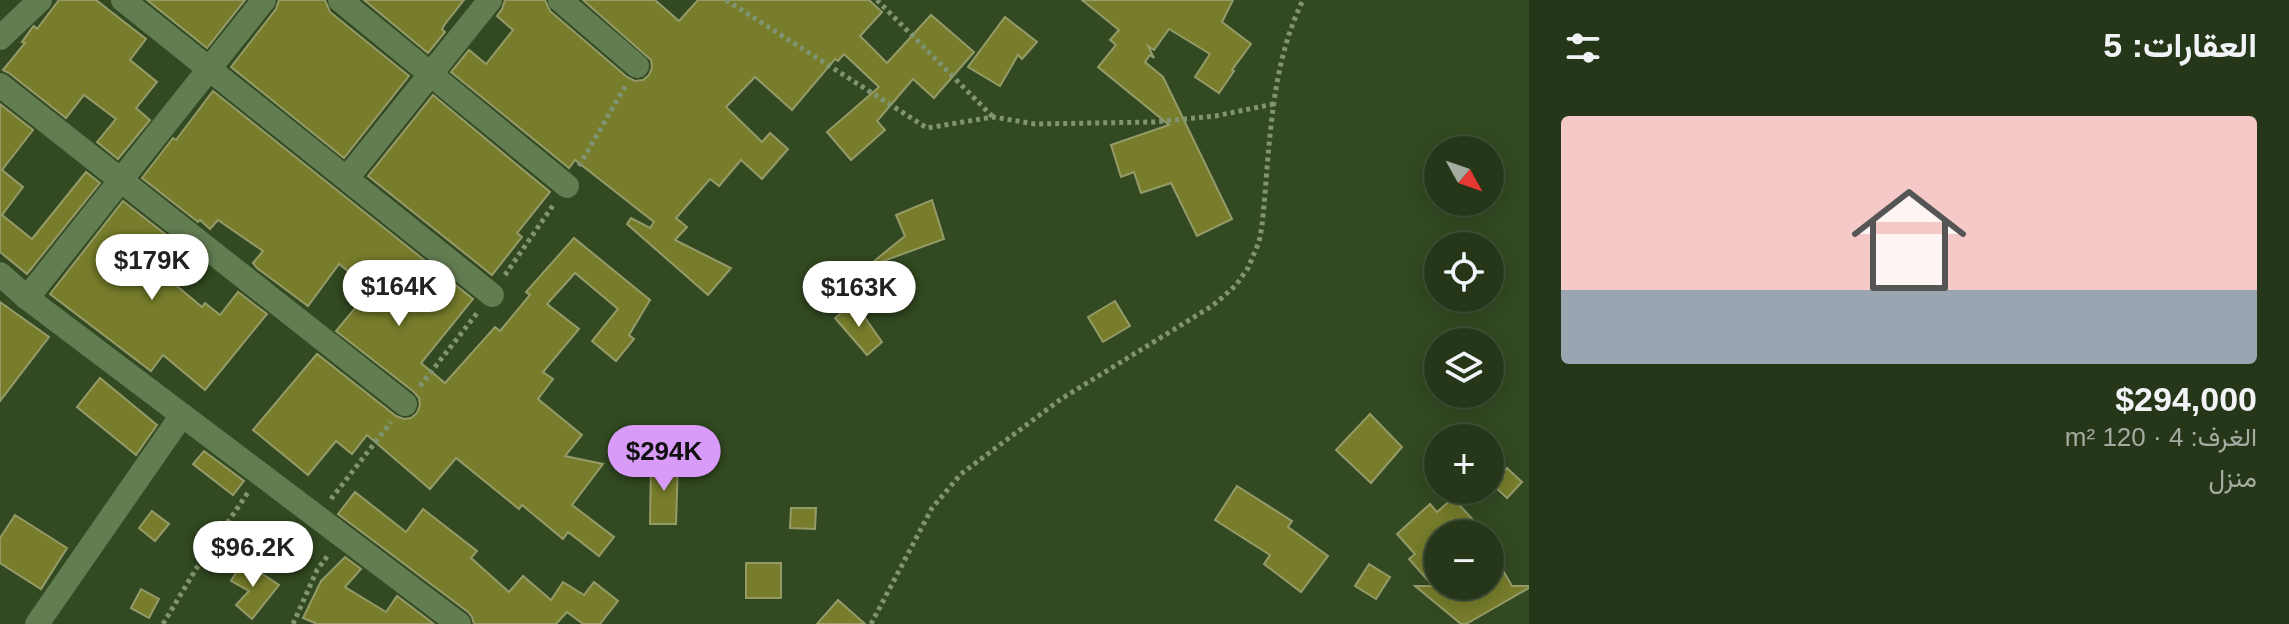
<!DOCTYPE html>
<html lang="ar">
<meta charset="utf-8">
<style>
body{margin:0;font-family:Helvetica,Vazirmatn,sans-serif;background:#2e3f22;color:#f1f3f6;direction:rtl;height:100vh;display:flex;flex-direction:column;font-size:30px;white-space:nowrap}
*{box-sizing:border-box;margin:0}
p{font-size:26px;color:#a4aca2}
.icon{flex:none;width:44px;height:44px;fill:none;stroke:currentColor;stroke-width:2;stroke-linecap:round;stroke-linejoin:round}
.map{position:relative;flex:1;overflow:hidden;direction:ltr}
.drawer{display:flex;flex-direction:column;background:#263719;width:760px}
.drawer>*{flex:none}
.needle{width:52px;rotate:130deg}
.controls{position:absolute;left:1424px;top:136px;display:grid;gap:16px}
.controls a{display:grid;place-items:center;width:80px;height:80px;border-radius:50%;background:#263719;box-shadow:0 4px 20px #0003,0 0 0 2px #425138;font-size:40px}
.price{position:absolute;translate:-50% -68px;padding:0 18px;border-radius:28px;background:#fff;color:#222;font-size:26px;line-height:52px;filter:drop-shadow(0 2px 4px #0008)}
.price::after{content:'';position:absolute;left:50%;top:48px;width:24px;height:18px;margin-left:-12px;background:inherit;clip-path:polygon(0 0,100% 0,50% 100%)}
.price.current{background:#d89bf8;color:#111}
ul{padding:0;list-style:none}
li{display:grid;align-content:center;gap:16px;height:424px;padding:0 32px}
li span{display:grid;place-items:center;height:248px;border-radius:8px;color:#555}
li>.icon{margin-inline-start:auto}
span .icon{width:144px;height:144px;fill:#fffc;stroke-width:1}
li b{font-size:34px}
h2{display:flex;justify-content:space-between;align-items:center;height:96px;padding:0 32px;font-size:34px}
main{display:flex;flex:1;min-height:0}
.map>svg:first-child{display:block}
.building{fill:#777d2b;stroke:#959b68;stroke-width:2}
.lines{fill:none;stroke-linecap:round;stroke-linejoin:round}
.path{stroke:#809473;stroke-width:5;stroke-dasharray:4 4;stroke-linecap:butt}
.minor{stroke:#637d52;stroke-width:24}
</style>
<main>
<section class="drawer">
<h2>العقارات: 5<svg class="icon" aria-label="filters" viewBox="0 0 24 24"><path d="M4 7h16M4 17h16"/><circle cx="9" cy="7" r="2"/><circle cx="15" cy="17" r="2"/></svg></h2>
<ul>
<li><span style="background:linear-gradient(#f6c9c9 70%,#9aa5b1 0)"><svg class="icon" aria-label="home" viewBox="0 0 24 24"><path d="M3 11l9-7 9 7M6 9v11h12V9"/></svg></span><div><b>$294,000</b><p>الغرف: 4 · 120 m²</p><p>منزل</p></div></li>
</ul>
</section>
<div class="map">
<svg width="1529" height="624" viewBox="0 0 1529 624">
<rect width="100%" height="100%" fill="#324921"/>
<g class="building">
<path d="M59,0H96L146,39L130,60L157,82L136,108L150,120L118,159L97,142L116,119L84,95L66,118L9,73L3,70L25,43L22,42L32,28L34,26L37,29Z"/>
<path d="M147,0H245L207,48Z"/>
<path d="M279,0H325L330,12L409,76L344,158L231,67L276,9Z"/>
<path d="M364,0H464L445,24L442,29L445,32L428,53Z"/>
<path d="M505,0H545L550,11L627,77L635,81L643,80L649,75L652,68L651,60L583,0H655L679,21L698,0H869L882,12L860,36L887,63L931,15L974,52L934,98L913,79L877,121L885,130L851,160L827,132L879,87L844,54L838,61L835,59L792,110L755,77L726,107L762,142L770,133L788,149L762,179L741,160L719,186L710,179L676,218L687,227L675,240L731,268L708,295L627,224L631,218L650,228L654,222L575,160L569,168L451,72L469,50L486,64L513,30L497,16L502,9Z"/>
<path d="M1082,0H1233L1222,22L1251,44L1232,70L1234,71L1219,93L1195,77L1210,54L1169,29L1154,50L1148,46L1154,58L1150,55L1145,62L1163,77L1232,219L1197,236L1171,183L1141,193L1134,172L1121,177L1111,145L1169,125L1098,67L1116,45L1110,40L1119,30Z"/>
<path d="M1005,17L1037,42L1022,59L1018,55L1000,86L968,67Z"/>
<path d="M213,91L473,299L421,363L445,383L495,327L500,331L530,295L526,292L574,238L650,300L629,335L634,339L616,361L592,341L618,309L575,273L547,304L579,329L543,372L553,379L538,399L582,435L565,456L603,464L572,505L614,537L599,556L568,532L563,539L522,505L519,509L456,458L430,489L367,435L352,454L336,441L308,475L253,430L317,354L396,416L404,419L411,418L417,413L420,405L419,398L414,392L336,331L371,289L339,264L308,306L257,268L253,263L263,251L218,220L210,229L200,220L198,222L142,178L173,138L176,140Z"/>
<path d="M433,95L550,192L517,233L522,237L492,275L368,176Z"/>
<path d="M0,104L33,130L2,170L23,187L2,215L32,239L86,172L100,183L27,274L0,252Z"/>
<path d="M932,200L944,239L875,264L873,262L905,236L896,215Z"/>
<path d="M123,201L179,245L159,271L202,307L205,303L220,315L238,292L267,314L205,390L163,355L151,371L50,294Z"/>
<path d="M1115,301L1130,326L1103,342L1088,317Z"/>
<path d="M0,302L49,337L0,401Z"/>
<path d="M854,302L882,342L867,355L835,318Z"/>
<path d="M100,378L157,425L136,455L77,407Z"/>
<path d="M1370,414L1402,447L1371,483L1336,450Z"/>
<path d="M204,451L244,481L233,495L193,464Z"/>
<path d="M651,462L678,463L676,524H650Z"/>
<path d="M1507,468L1522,482L1507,498L1492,484Z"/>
<path d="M1237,486L1292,521L1288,527L1328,556L1301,592L1264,564L1270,555L1215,520Z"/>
<path d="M355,492L406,532L423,509L477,551L471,558L509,592L523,576L551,600L563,582L584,595L594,582L618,601L600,624H583L567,612L556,624H474L472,617L468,612L338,514Z"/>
<path d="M1453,498L1486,534H1438V586H1490V548L1512,586H1529V588L1466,624H1461L1415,586H1433L1409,559L1415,554L1397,534L1430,504L1437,512Z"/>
<path d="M791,508H816L815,529L790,528Z"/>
<path d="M152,511L169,524L155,541L139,528Z"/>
<path d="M15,515L67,548L41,589L0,563V538Z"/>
<path d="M345,557L361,569L345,587L386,612L397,596L434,624H317L303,618L321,581Z"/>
<path d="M243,561L279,585L252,619L236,605L249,591L231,581Z"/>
<rect x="746" y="563" width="35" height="35"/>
<path d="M1369,564L1390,577L1376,599L1355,586Z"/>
<path d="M141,589L159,599L149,618L131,608Z"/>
<path d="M838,600L865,624H817Z"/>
</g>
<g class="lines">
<g class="path">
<path d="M726,0L927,128L993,117L1035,124L1154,122L1215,116L1274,104"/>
<path d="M877,0L993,117"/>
<path d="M579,166L626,85"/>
<path d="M505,275L554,204"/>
<path d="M420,386L478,312"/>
<path d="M331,499L391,422"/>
<path d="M163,624L196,569L249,491"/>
<path d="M293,624L317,570L329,554"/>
<path d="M871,624L932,508L961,474L1061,399L1212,306L1224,296L1236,285L1248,268L1259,242L1262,226C1270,151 1269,69 1303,0"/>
</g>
<g class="minor">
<path d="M123,0L492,295"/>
<path d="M340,0L567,186"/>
<path d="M560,0L637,66"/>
<path d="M0,38L40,0"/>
<path d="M0,85L405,404"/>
<path d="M347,178L490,0"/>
<path d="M0,274L27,298L459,624"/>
<path d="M27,298L264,0"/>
<path d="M37,624L182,415"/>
</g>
</g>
</svg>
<div class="controls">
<a><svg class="needle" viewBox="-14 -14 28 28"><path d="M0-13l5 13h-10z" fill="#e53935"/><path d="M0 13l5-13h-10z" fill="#a4aca2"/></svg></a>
<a><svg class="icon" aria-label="locate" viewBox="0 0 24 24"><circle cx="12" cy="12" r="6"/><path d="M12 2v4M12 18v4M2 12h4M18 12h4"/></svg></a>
<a><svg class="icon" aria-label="layers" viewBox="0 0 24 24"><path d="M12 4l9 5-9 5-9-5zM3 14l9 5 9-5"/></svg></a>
<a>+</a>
<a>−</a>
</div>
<b class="price" style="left:152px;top:302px">$179K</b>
<b class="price" style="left:399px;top:328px">$164K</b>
<b class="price" style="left:859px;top:329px">$163K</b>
<b class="price current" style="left:664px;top:493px">$294K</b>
<b class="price" style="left:253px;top:589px">$96.2K</b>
</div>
</main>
